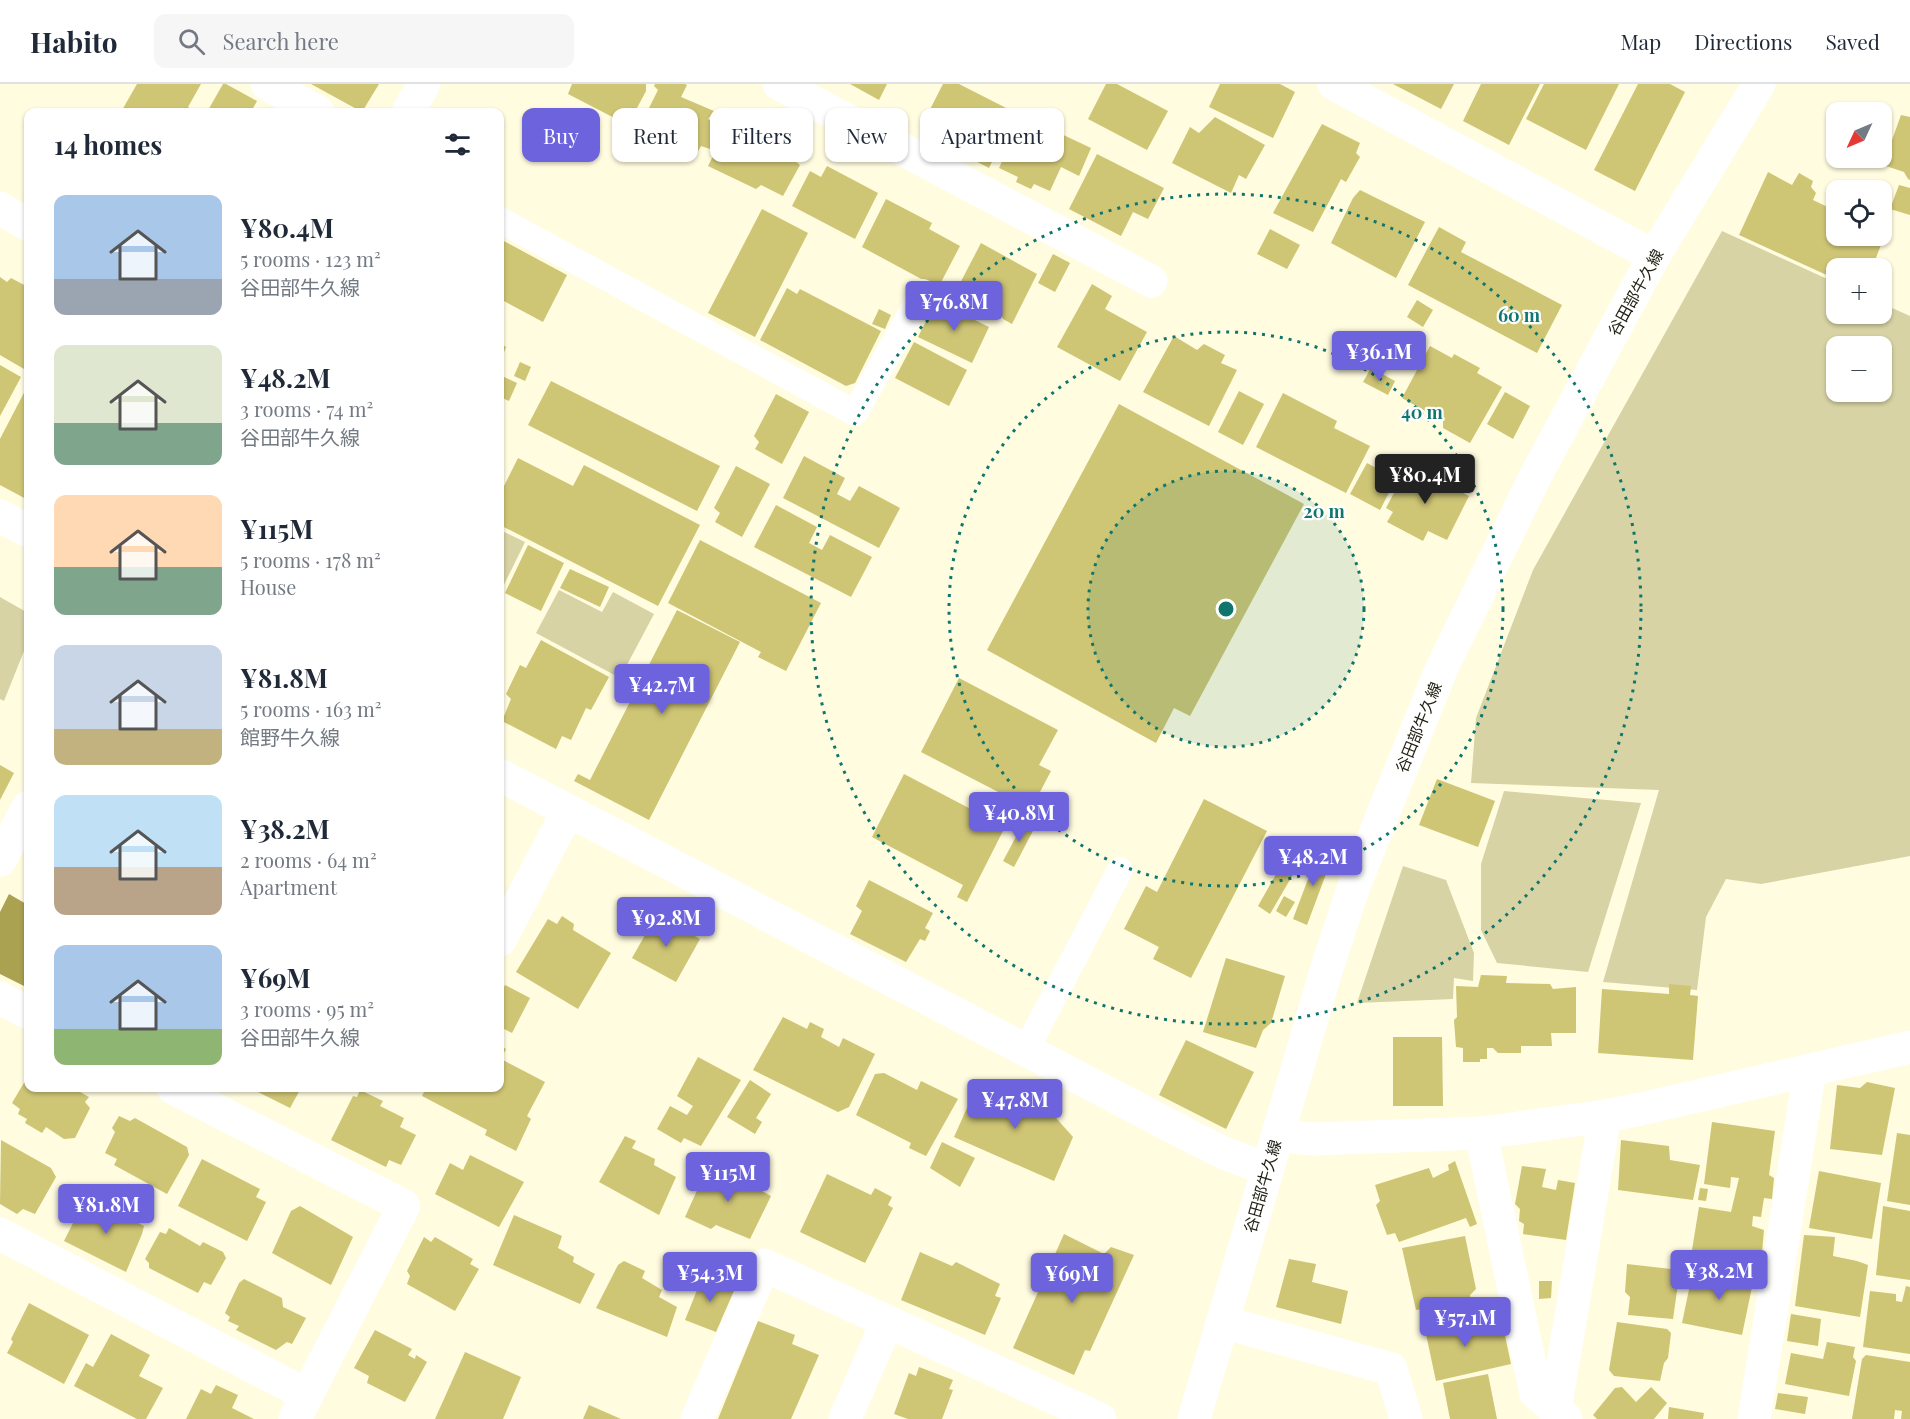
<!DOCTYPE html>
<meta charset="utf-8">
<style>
body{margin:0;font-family:"Playfair Display","Noto Sans JP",serif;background:#f6f6f7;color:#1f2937;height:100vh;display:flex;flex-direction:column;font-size:22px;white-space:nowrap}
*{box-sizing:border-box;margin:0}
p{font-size:20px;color:#747a83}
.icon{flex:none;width:33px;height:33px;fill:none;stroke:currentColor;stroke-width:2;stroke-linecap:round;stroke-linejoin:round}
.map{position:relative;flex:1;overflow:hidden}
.side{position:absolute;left:24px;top:24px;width:480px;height:984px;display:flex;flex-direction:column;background:#fff;border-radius:12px;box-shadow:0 2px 4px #0004}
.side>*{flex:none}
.top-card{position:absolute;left:522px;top:24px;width:570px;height:54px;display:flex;gap:12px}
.needle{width:39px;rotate:226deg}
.tools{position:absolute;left:1826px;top:18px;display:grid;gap:12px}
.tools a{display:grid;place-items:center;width:66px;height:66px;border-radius:12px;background:#fff;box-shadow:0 2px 4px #0004;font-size:30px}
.price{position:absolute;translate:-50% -51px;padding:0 14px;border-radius:6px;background:#6d63dd;color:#fff;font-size:20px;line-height:39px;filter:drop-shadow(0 2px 3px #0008)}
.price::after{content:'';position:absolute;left:50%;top:36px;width:18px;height:14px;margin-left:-9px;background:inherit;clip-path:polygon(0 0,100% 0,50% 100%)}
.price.on{background:#222;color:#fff}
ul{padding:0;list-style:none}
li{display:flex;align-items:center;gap:18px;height:150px;padding:0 30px}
li span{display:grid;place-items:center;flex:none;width:168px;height:120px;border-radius:12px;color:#555}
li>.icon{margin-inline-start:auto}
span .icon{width:72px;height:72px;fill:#fffc;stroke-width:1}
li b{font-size:26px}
h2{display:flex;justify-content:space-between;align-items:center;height:72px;padding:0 30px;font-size:26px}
.tag{padding:0 21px;border-radius:12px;background:#fff;box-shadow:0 2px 4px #0004;font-size:21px;line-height:54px}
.tag.on{background:#6d63dd;color:#fff}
header{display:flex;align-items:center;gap:36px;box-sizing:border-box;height:84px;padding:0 30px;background:#fff;border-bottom:2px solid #e0e1e3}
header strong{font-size:28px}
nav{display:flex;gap:33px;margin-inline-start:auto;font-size:21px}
.search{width:420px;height:54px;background:#f6f6f7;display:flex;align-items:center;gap:15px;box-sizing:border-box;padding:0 21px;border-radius:12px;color:#747a83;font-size:22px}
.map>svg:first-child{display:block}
.green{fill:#d8d3a4;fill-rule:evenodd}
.water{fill:#aaa151}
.building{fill:#cec575}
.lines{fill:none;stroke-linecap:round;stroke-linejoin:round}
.service{stroke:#fff;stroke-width:26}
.minor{stroke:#fff;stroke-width:33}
.secondary{stroke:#fff;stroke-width:33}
.ring{fill:none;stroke:#0f766e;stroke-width:3;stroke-dasharray:3 6}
.labels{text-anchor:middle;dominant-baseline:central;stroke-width:4.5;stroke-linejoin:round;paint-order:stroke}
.street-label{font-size:16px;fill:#201f12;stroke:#fff}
.centre{fill:#0f766e;stroke:#fff;stroke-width:3}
.ring-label{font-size:18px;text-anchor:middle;font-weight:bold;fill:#0f766e;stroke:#fff;stroke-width:4.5;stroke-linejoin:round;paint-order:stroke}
</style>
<header>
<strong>Habito</strong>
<div class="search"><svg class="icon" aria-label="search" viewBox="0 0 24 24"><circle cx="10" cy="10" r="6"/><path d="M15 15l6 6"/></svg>Search here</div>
<nav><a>Map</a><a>Directions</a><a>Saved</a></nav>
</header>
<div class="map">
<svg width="1910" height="1335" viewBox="0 0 1910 1335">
<rect width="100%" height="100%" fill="#fffce0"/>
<g class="green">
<path d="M1722,147L1836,199V230H1881V219L1910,232V772L1761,800L1726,795L1706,833L1697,906L1603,898L1659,706L1471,699L1476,634L1533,486ZM1836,262H1881V308H1836Z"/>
<path d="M500,446L525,458L500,509Z"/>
<path d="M559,506L602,528L613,508L654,530L620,594L536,549Z"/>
<path d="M0,513L28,529V557L4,617L0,615Z"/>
<path d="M1504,707L1641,719L1588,888L1497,879L1481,846V780Z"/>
<path d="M1403,782L1446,796L1474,869L1473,897L1454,894L1453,915L1357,919Z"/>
</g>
<path class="water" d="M9,810L28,821V904L0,890V828Z"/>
<g class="building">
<path d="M137,0H201L188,23L197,28H121Z"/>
<path d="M223,0H226L257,17L251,28H207Z"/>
<path d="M311,0H379L362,28Z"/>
<path d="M572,0H646V7L628,41L568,10Z"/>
<path d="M655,0H685L687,1L681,13L714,27L708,35L723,43L710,65L701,62L697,69L683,64L680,69L637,48L658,6L654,2Z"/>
<path d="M850,0H887L879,16Z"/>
<path d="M943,0H959L1016,29L989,84L948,63L949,55L922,41Z"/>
<path d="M1106,0H1117L1168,27L1147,66L1088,35Z"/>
<path d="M1220,0H1280L1295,8L1273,54L1209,23Z"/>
<path d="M1393,0H1454L1441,25Z"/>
<path d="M1481,0H1540L1509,61L1463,37Z"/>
<path d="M1544,0H1619L1586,66L1526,35Z"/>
<path d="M1638,0H1670L1685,8L1635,107L1594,86Z"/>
<path d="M1901,31L1910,33V96L1908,95L1904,88L1883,81Z"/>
<path d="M1023,32L1091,64L1079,92L1061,83L1050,107L1034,100L1031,105L1016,98L1018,93L999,84Z"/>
<path d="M1215,33L1265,61L1246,95L1239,91L1231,109L1172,79L1190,43L1199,49Z"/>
<path d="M732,35L793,65L789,72L800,81L783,112L761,101L756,105L708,82Z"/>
<path d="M1322,40L1360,59L1356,69L1360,73L1346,98L1341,95L1313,148L1273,129Z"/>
<path d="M1097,70L1164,104L1148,135L1133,128L1121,152L1069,125Z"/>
<path d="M827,82L878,109L855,155L792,122L810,87L821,93Z"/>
<path d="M1768,88L1792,101L1799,89L1813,97L1811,103L1816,109L1813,116L1836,127V152H1859L1881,161L1872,184H1836V188H1835L1831,193L1739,151Z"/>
<path d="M1899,101L1910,104V131L1890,125Z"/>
<path d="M1360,106L1425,138L1396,194L1331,159L1353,114Z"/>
<path d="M886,115L932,139L929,145L960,162L938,204L862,163Z"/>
<path d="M762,125L808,149L755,253L708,229Z"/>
<path d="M1439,143L1466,158L1461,168L1562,221L1537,269L1408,201Z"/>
<path d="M1270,145L1300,161L1287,185L1257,170Z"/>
<path d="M500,155L567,191L543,238L500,215Z"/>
<path d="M981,159L1037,190L1012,240L1003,235L999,228L984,219L979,225L956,214L960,208L956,207Z"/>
<path d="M1053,170L1070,179L1055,208L1038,199Z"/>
<path d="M0,193L7,198L11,194L28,203V277L24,285L0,271Z"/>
<path d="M1092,200L1112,212L1105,225L1147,248L1120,297L1057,263Z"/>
<path d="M787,204L797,210L800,205L881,247L855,299L846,302L760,256Z"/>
<path d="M1417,216L1433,226L1423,243L1407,233Z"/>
<path d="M936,217L989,243L972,279L918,253Z"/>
<path d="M879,225L891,231L885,245L872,240Z"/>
<path d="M1416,247L1424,251L1417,264L1409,260Z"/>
<path d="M1174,252L1197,266L1204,260L1225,271L1221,279L1237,286L1209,342L1143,308Z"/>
<path d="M914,258L967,286L949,322L895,294Z"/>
<path d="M500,259L506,263L500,279Z"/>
<path d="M1430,262L1452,274L1454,270L1480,284L1477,289L1502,303L1470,359L1443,344V337L1402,314Z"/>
<path d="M520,278L531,283L525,297L514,292Z"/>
<path d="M0,281L21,293L0,332Z"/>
<path d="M1371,284L1395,297L1388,311L1363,298Z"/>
<path d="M500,291L517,299L509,317L500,313Z"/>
<path d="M551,297L720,382L697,427L528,341Z"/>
<path d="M28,301V416L0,401V355Z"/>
<path d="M1239,307L1264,320L1243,361L1218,348Z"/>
<path d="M1505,308L1530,322L1513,355L1487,340Z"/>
<path d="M1283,309L1337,337L1334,344L1370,362L1346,409L1256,363Z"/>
<path d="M776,310L809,328L782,380L755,365L759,358L754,352Z"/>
<path d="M1119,320L1304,420L1190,632L1174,624L1156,659L987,566Z"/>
<path d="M804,372L845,394L837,410L850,417L859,402L900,424L879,464L783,414Z"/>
<path d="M518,374L573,402L584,381L700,441L658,522L500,441V410Z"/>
<path d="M1367,379L1396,395L1380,426L1350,410Z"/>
<path d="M1409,381L1469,412L1447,456L1428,447L1423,457L1387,438L1393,428L1386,424Z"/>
<path d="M736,382L770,400L742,453L715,438L720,429L714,424Z"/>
<path d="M776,421L817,443L809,459L822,466L830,451L872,473L851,513L754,463Z"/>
<path d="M700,456L821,519L786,587L758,573L761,568L668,519Z"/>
<path d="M528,461L564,479L541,527L505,509Z"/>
<path d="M570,485L609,503L600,523L560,504Z"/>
<path d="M677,526L740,558L649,736L574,697L578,690L590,696Z"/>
<path d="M541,556L609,593L591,626L586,624L571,656L562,652L556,665L502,637L511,615L506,610L520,581L526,584Z"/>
<path d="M959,594L1058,646L1039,681L1051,687L1031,725L921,668Z"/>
<path d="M0,681L14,689L0,716Z"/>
<path d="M904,690L1005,743L967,818L957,813L963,801L872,753Z"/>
<path d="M1437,695L1495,717L1478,763L1419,741Z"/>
<path d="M1204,715L1267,747L1191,894L1153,875L1159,863L1124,845L1146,802L1157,808Z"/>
<path d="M1025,736L1036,741L1014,783L1003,777Z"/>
<path d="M1297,753L1309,763L1270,830L1258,822Z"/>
<path d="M1319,766L1333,771L1307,841L1293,835Z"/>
<path d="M869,796L933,829L925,844L930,847L925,857L920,855L906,878L850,850L862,827L856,822Z"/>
<path d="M1284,812L1295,818L1286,833L1276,827Z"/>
<path d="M657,830L700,855L676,898L632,874Z"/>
<path d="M562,832L574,840L573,846L611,869L578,925L516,888L548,835L557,840Z"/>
<path d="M1226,874L1285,892L1271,939L1263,946L1256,964L1203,948Z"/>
<path d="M1481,891L1507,892L1506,899L1550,900L1553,905L1576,903V949H1551L1552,962H1521V969H1498L1493,964H1487V975H1480V978H1463V964L1456,963L1454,936L1457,933L1456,902L1478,903Z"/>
<path d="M1669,900L1691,902L1690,911L1698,912L1693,976L1598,969L1602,905L1669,910Z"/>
<path d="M505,901L530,914L512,949L500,943V912Z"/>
<path d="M783,933L807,945L810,938L824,945L821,953L839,963L843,954L875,970L849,1023L838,1028L753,986Z"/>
<path d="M1393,953H1442L1443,1022H1393Z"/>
<path d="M1186,956L1254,988L1226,1045L1159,1011Z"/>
<path d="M500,961L506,965L501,975L545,998L527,1032L531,1035L516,1067L485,1051L487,1046L422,1012L426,1004H500Z"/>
<path d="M698,973L741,996L701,1062L684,1054L681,1059L657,1045L670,1022L687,1031L693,1022L677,1012Z"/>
<path d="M884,989L917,1006L921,997L958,1015L926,1072L909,1064L911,1059L856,1031L875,990Z"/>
<path d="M28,992V1004H73L89,1013L85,1018L90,1024L75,1054L64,1055L46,1043L42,1049L25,1039L27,1035L18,1030L20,1025L12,1019Z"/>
<path d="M980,995L1048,1025L1073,1053L1054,1097L954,1053Z"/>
<path d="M750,996L771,1010L756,1034L762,1038L755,1050L727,1033Z"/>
<path d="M1867,998L1895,1004L1882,1071L1830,1065L1837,1001L1860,1004Z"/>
<path d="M255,1004H301L290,1024L254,1006Z"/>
<path d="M360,1006L383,1017L380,1022L404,1034L400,1043L416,1051L401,1081L389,1076L386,1083L331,1056L353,1012L357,1013Z"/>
<path d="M119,1032L130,1037L135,1034L187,1063L189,1071L167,1110L114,1081L117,1075L105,1069L115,1048L112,1044Z"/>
<path d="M1712,1038L1775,1047L1769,1091L1774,1094L1772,1115L1764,1114L1761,1133L1753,1132L1752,1142L1764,1146L1761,1181L1691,1172L1699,1123L1731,1128L1739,1094L1731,1093L1730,1104L1704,1100Z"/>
<path d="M1897,1049L1910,1051V1121L1887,1117Z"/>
<path d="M625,1052L636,1057L632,1064L655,1075L654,1081L676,1093L659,1131L599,1098Z"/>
<path d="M1,1056L51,1084L56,1093L35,1130L23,1125L17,1130L0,1120Z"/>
<path d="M1621,1056L1669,1062L1670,1076L1700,1081L1693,1116L1618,1106Z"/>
<path d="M942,1058L975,1074L960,1103L930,1084Z"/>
<path d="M470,1071L524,1098L499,1143L435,1110L450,1079L463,1086Z"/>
<path d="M202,1075L260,1105L256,1113L266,1118L247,1157L178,1122Z"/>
<path d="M1455,1077L1477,1140L1470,1143L1466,1134L1399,1158L1395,1149L1387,1151L1376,1121L1380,1117L1375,1101L1429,1084L1433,1094L1449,1086L1448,1081Z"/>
<path d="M709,1080L744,1095L749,1100L771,1112L750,1155L716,1141L711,1145L685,1133Z"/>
<path d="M1522,1082L1546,1085L1542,1103L1556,1106L1558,1096L1575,1099L1566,1156L1523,1150L1524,1140L1519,1137L1520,1125L1515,1120Z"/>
<path d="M1819,1087L1881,1099L1872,1155L1809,1144Z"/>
<path d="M827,1090L871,1111L875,1104L892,1113L888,1121L893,1124L865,1179L800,1148Z"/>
<path d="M1700,1104L1708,1105L1706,1117L1698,1116Z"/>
<path d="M84,1117L107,1130L112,1125L144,1142L142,1150L126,1188L64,1157Z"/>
<path d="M300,1122L353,1153L331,1201L272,1169L291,1127Z"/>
<path d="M1883,1122L1910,1127V1196L1876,1191Z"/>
<path d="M514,1131L562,1152L558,1164L574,1173L573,1178L595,1190L580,1220L493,1181Z"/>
<path d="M169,1144L200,1162L203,1158L223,1168L226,1174L211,1201L204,1198L198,1209L149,1184V1179L145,1175L160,1148L166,1150Z"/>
<path d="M1064,1150L1104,1170L1111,1163L1134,1171L1090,1267L1085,1266L1074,1291L1013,1264Z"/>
<path d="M1804,1151L1835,1153L1833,1172L1857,1177L1868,1181L1860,1233L1795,1222Z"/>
<path d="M1465,1152L1476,1205L1470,1211L1471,1217L1416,1226L1402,1164Z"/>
<path d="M424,1153L431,1158L435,1153L473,1175L470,1180L479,1185L455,1227L407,1200L410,1192L407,1187Z"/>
<path d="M920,1168L952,1182L956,1178L1000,1200L995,1212L1001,1214L985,1251L901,1216Z"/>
<path d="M1289,1175L1316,1180L1312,1198L1348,1207L1341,1240L1276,1223Z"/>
<path d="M624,1177L645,1187L642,1194L662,1206L659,1213L677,1223L667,1253L596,1224L618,1181Z"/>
<path d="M1627,1180L1680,1186L1673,1235L1628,1231L1630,1213L1625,1208Z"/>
<path d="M1720,1180L1750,1187L1748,1202L1752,1203L1742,1251L1682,1239L1692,1191L1717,1196Z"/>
<path d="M704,1189L736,1202L716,1248L685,1236Z"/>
<path d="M244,1195L282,1214L283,1223L306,1234L292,1260L287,1258L276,1266L236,1246L239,1242L228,1237L230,1233L225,1229L239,1199Z"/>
<path d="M1539,1197H1552L1551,1214L1539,1215Z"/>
<path d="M1906,1202L1910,1203V1270L1863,1263L1870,1207L1896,1210V1217L1902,1218Z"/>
<path d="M29,1219L89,1251L64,1300L7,1269L13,1258L11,1255Z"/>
<path d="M1468,1230L1470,1240H1478L1484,1246L1503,1242L1511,1280L1436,1297L1424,1241Z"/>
<path d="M1791,1230L1821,1235L1818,1262L1787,1257Z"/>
<path d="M758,1237L795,1251L792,1260L819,1271L791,1335H718Z"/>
<path d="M1617,1238L1667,1245L1671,1249L1668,1274L1664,1279L1660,1297L1614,1292L1609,1286Z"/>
<path d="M375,1246L412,1265L408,1271L415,1275L416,1271L427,1278L405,1318L367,1299L369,1292L354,1284Z"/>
<path d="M111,1250L150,1271L139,1292L163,1304L146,1335H137L74,1302L86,1279L93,1283Z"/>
<path d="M1827,1258L1855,1263L1853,1273L1856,1277L1849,1312L1785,1300L1791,1269L1823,1275Z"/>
<path d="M465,1268L521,1293L503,1335H435Z"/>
<path d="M1866,1271L1910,1278V1335H1901L1902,1327L1895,1326L1894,1335H1852L1862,1275Z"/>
<path d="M919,1283L953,1296L949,1305L953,1306L942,1335H908L894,1330L909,1289L916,1292Z"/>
<path d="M1488,1290L1497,1335H1450L1443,1299Z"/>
<path d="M216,1301L238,1311L232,1324L254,1335H186L201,1305L211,1310Z"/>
<path d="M1622,1303L1636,1318L1651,1303L1667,1319L1654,1335H1597L1593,1331L1615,1304Z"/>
<path d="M1778,1309L1808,1313L1805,1330L1775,1325Z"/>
<path d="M589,1321L621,1335H583Z"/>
<path d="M1669,1323L1704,1329L1703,1335H1668Z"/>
</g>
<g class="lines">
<g class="service">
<path d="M500,136L855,329L923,208"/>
<path d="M1026,966L1120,786"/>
</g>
<g class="minor">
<path d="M267,0L318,28"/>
<path d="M779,0L1151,197"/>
<path d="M1334,0L1654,172"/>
<path d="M0,124L28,141"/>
<path d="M0,432L28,447"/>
<path d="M500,691L1190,1052L1226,1070L1267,1085"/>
<path d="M500,856L568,727"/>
<path d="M0,914L28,929"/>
<path d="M1481,1049L1536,1309L1566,1335"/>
<path d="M1277,1052L1315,1055L1481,1049L1605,1032L1641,1025L1910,963"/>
<path d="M0,1150L307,1311L404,1122L173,1004"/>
<path d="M1222,1238L1391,1285L1406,1335"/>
<path d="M1555,1326L1605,1032"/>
<path d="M295,1335L307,1311"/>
<path d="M697,1335L764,1181L1100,1335"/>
<path d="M845,1335L887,1238"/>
<path d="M1754,1335L1810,986"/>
</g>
<g class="secondary">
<path d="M408,28L424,0"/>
<path d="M0,776L28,723"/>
<path d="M1194,1335L1326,887L1354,802L1441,586L1535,393L1654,172L1759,0"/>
</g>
</g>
<circle cx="1226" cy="525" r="138" fill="#0f766e" fill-opacity=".12"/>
<g class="ring">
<circle cx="1226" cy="525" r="138"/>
<circle cx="1226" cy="525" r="277"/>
<circle cx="1226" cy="525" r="415"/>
</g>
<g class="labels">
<g class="street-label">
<text transform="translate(1635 208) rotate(-61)">谷田部牛久線</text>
<text transform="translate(1418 643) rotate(-68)">谷田部牛久線</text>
<text transform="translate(1262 1102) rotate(-74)">谷田部牛久線</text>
</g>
</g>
<circle cx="1226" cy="525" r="9" class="centre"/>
<g class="ring-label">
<text x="1519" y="238">60 m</text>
<text x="1422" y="335">40 m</text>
<text x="1324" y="434">20 m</text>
</g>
</svg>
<div class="tools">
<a><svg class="needle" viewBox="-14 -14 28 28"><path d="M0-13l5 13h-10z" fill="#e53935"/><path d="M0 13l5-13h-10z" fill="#747a83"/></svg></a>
<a><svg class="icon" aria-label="locate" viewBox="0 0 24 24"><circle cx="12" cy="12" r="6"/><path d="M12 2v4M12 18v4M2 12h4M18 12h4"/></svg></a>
<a>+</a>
<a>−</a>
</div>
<b class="price" style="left:954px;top:248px">¥76.8M</b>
<b class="price" style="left:1379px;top:298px">¥36.1M</b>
<b class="price on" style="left:1425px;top:421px">¥80.4M</b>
<b class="price" style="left:662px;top:631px">¥42.7M</b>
<b class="price" style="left:1019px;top:759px">¥40.8M</b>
<b class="price" style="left:1313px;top:803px">¥48.2M</b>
<b class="price" style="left:666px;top:864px">¥92.8M</b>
<b class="price" style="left:1015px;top:1046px">¥47.8M</b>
<b class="price" style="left:728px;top:1119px">¥115M</b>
<b class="price" style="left:106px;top:1151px">¥81.8M</b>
<b class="price" style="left:1719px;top:1217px">¥38.2M</b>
<b class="price" style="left:710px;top:1219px">¥54.3M</b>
<b class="price" style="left:1072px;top:1220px">¥69M</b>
<b class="price" style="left:1465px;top:1264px">¥57.1M</b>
<div class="top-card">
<a class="tag on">Buy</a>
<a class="tag">Rent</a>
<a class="tag">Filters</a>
<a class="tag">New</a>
<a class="tag">Apartment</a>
</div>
<section class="side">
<h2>14 homes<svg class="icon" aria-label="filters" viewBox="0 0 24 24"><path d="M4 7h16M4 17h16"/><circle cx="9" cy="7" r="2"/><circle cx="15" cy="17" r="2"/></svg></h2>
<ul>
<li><span style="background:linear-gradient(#a9c7e8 70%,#9aa5b1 0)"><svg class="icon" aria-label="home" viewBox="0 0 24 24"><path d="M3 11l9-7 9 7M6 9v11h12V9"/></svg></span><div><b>¥80.4M</b><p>5 rooms · 123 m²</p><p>谷田部牛久線</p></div></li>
<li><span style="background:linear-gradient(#dfe7d0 65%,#7fa58c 0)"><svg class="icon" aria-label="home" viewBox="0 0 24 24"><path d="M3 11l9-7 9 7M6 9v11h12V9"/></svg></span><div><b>¥48.2M</b><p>3 rooms · 74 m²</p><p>谷田部牛久線</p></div></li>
<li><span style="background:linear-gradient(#ffd9b3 60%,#7fa58c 0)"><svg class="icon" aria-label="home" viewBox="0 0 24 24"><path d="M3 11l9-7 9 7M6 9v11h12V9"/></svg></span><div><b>¥115M</b><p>5 rooms · 178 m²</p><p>House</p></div></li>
<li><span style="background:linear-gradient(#c9d6e8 70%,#c2b280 0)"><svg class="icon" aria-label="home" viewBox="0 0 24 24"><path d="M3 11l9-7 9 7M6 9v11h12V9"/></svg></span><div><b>¥81.8M</b><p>5 rooms · 163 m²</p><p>館野牛久線</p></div></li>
<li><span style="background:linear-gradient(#bfe0f5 60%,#b9a48a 0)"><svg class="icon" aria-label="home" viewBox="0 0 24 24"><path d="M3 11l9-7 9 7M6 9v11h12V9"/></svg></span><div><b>¥38.2M</b><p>2 rooms · 64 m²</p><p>Apartment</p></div></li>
<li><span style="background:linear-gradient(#a9c7e8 70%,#8fb573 0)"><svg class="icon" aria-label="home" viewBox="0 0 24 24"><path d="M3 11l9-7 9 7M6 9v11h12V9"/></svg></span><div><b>¥69M</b><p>3 rooms · 95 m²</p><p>谷田部牛久線</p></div></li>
</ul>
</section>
</div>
